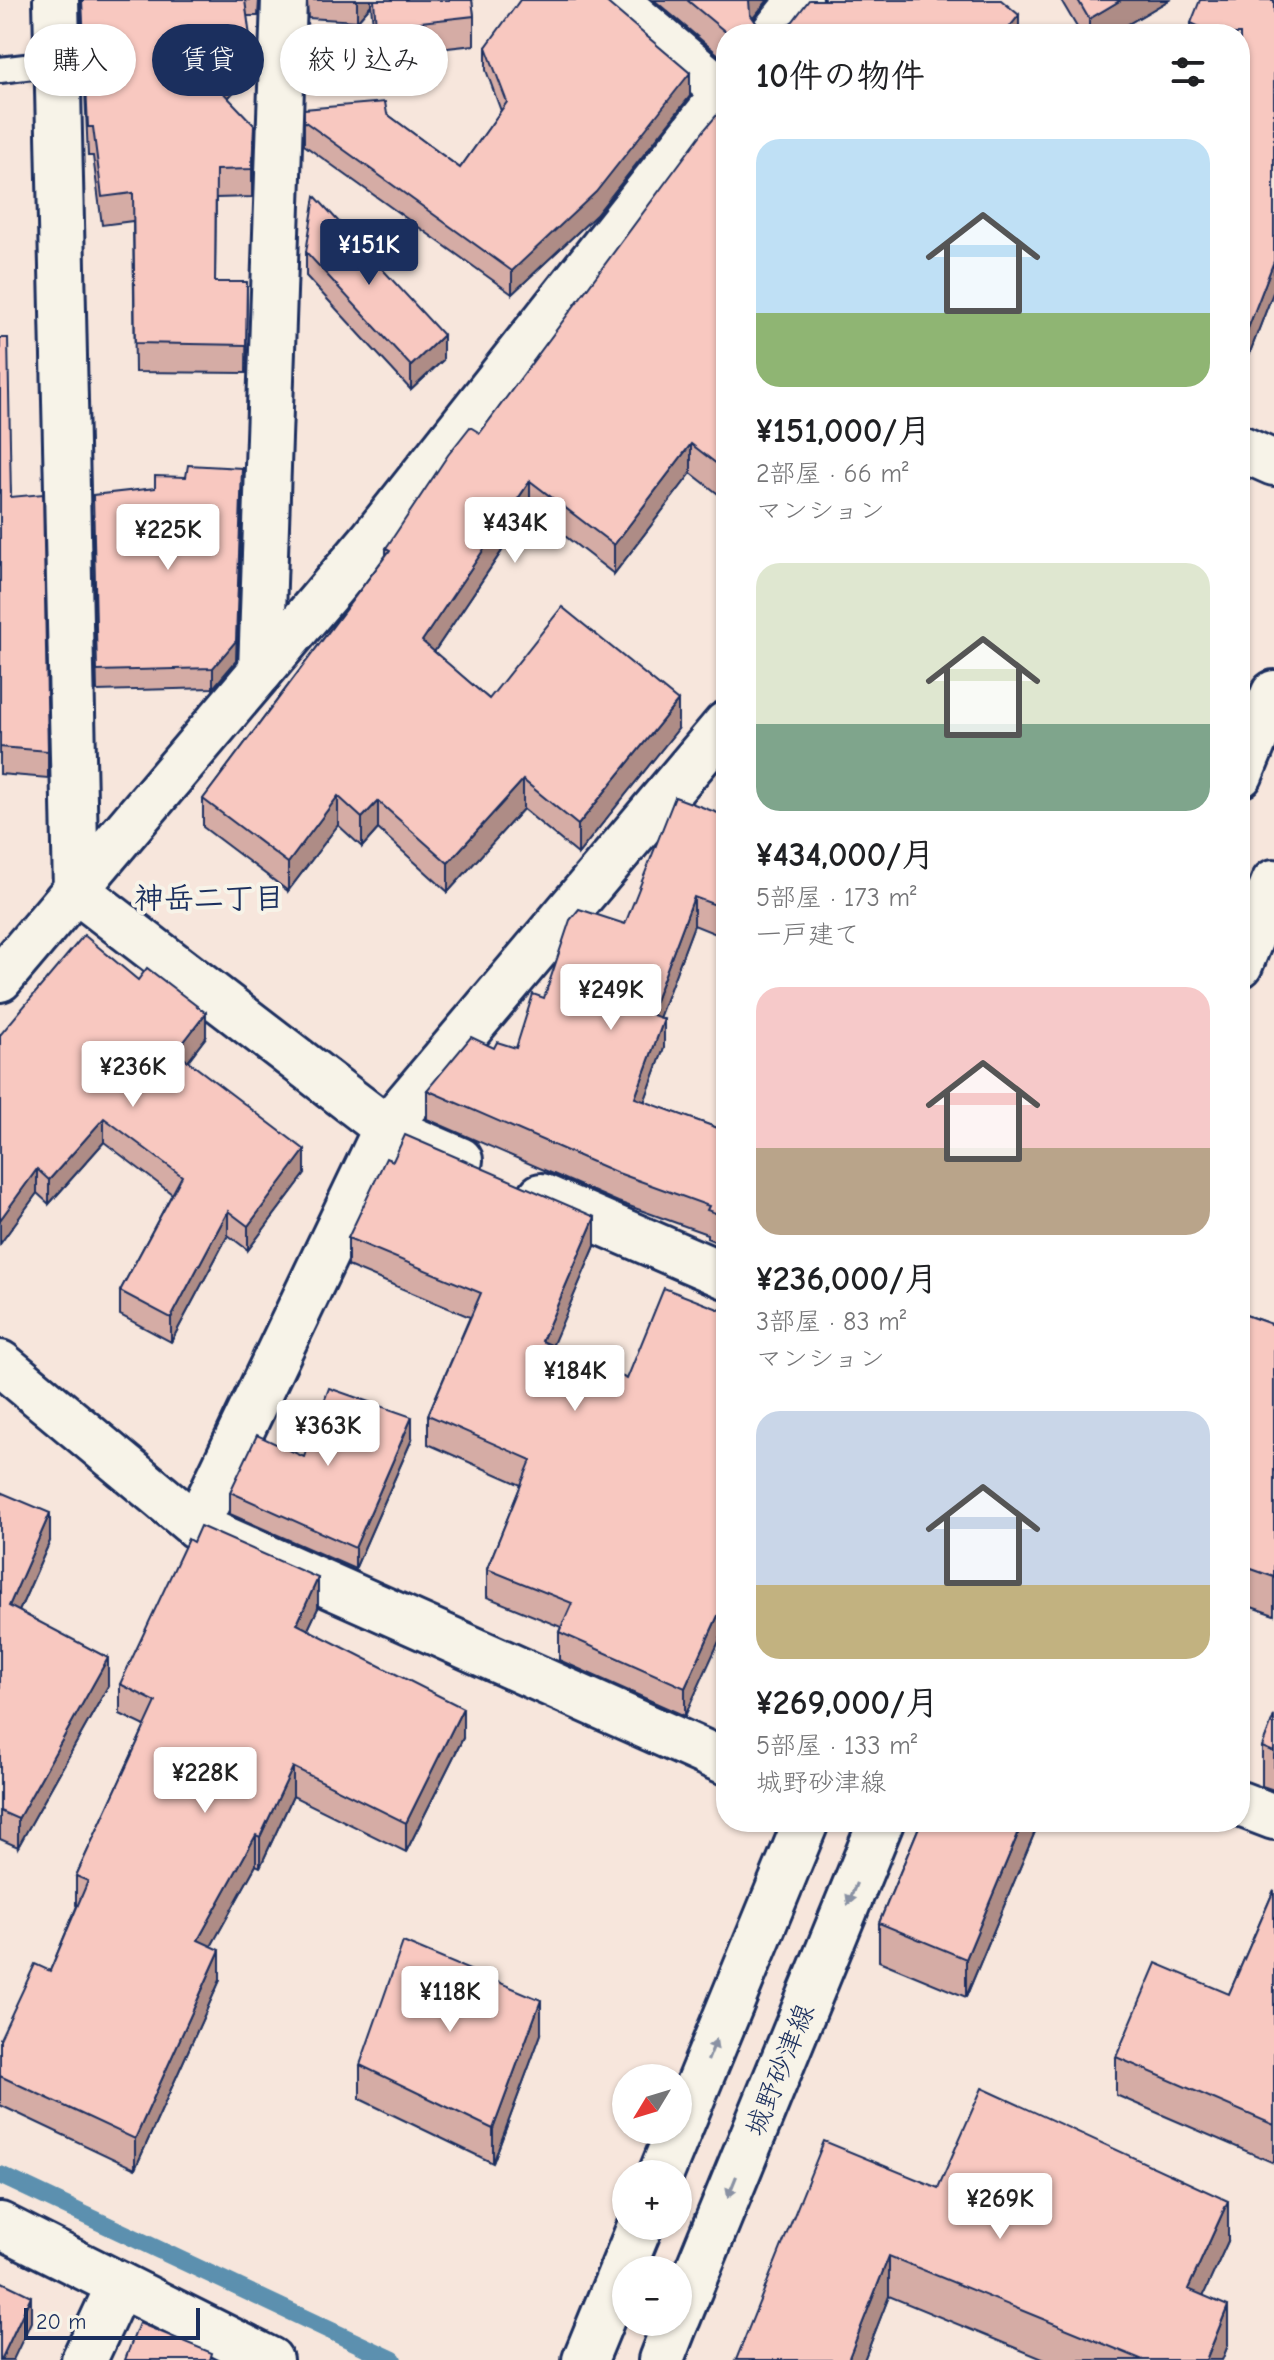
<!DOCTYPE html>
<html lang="ja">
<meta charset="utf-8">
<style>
body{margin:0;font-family:"Comic Neue","Klee One",sans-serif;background:#f2f2f2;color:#202124;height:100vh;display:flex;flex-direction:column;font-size:30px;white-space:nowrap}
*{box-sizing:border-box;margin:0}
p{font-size:26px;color:#757577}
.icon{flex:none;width:44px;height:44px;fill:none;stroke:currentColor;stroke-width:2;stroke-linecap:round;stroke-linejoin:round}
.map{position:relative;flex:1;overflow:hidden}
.details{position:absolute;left:716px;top:24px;width:534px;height:1808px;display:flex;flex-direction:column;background:#fff;border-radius:32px;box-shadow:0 2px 6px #0004}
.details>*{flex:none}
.banner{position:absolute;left:24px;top:24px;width:572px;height:72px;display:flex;gap:16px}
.needle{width:52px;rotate:232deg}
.tools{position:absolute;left:612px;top:2064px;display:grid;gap:16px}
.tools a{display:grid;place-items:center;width:80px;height:80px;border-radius:50%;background:#fff;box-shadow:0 2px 6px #0004;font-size:40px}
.scale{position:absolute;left:24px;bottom:20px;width:176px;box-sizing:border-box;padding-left:8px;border:4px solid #1b2f5e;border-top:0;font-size:22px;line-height:28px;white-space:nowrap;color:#1b2f5e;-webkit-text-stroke:6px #f7f3e8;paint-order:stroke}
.price{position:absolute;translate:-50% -68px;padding:0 18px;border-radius:8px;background:#fff;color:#222;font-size:26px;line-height:52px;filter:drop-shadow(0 2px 4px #0008)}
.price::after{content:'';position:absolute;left:50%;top:48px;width:24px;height:18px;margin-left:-12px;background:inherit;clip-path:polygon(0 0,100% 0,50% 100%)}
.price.active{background:#1b2f5e;color:#fff}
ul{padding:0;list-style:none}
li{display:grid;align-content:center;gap:16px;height:424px;padding:0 40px}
li span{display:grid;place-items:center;height:248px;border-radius:24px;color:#555}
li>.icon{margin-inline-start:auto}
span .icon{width:144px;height:144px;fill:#fffc;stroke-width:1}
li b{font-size:34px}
h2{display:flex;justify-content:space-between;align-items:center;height:96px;padding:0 40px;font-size:34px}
.tag{padding:0 28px;border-radius:36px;background:#fff;box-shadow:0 2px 6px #0004;font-size:28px;line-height:72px}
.tag.active{background:#1b2f5e;color:#fff}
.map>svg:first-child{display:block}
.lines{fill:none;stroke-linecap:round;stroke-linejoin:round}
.stream{stroke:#5b90af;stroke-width:18}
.lane-casing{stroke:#1b2f5e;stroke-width:30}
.street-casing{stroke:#1b2f5e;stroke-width:50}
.secondary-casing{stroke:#1b2f5e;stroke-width:50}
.lane{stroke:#f7f3e8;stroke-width:24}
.street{stroke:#f7f3e8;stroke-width:44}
.secondary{stroke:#f7f3e8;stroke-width:44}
.wall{fill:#d5aca5;stroke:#1b2f5e;stroke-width:2}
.shaded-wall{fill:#ae8c86;stroke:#1b2f5e;stroke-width:2}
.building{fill:#f8c8c0;stroke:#1b2f5e;stroke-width:2}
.oneway{fill:#8991a3}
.labels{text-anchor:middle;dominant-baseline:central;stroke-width:8;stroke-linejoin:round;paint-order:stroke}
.street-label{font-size:28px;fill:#1b2f5e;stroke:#f7f3e8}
.neighbourhood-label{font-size:30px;font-weight:bold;fill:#1b2f5e;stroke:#f7f3e8}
</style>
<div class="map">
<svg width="1274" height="2360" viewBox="0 0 1274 2360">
<rect width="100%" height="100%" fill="#f7e6dc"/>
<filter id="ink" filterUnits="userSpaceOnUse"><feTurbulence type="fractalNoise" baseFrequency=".0125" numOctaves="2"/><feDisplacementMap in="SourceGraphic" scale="16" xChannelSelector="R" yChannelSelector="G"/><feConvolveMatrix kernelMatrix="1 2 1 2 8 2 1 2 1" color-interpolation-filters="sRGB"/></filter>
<g filter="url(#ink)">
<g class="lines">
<path class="stream" d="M0,2175L393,2360"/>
<g class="lane-casing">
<path id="lane" d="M0,70L58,63"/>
</g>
<g class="street-casing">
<g id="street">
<path d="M56,0L76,890L386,1128L460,1160"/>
<path d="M615,0L726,94"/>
<path d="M773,34L800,0"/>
<path d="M1240,448L1274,463"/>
<path d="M261,671L284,0"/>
<path d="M0,979L371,541L726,91"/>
<path d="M541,1196L726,1276"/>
<path d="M0,1363L196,1526L726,1762"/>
<path d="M196,1526L386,1128L726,724"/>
<path d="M1240,1804L1274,1817"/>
<path d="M0,2225L270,2360"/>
<path d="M84,2360L119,2285"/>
</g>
</g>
<g class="secondary-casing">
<g id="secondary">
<path d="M1240,775L1274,693"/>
<path d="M1240,965L1274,882"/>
<path d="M661,2174L806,1822"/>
<path d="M678,2318L881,1822"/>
<path d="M585,2360L640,2226"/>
<path d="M661,2360L676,2322"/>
</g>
</g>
<use href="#lane" class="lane"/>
<use href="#street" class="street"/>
<use href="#secondary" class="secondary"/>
</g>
<g class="wall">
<path d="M81,0H259L258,16H247L251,73L228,98L254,154L252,197L216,198L215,282H247L246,373L135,372L133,221L102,225L93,156H88Z"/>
<path d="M307,0H472L474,16V45L376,56L371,5L357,21L308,18Z"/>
<path d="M654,0H768L753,19L757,24L770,30L1019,34H726V61Z"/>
<path d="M1061,0H1169L1111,34H1081Z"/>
<path d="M1274,0V290L1240,378V34H1191V23Z"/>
<path d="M486,47L690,96L596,215L512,294L304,145V109L387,114L460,168L501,111L486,70Z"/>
<path d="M726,104V500L691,473L614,574L530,509L434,652L489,699L678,729L578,854L523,809L448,892L378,829L362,847L338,825L288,891L203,827V799L386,555V548L480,433Z"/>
<path d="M306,252L443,360L411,390L306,276Z"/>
<path d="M0,338L11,497L48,751V778L0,774Z"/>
<path d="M242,488L236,661L213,688L97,691L93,515Z"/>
<path d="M726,816V922L721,936L694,925L659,1017L664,1048L644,1102L726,1131V1246L707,1238V1234L618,1202L427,1119V1090L494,1048H516L544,998L625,924Z"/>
<path d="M0,1035L206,1037L188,1061L305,1174L248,1250L228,1235L171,1342L120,1315V1291L172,1194L104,1142L49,1204L37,1193L0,1244Z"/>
<path d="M348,1238L595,1246L552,1345L627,1379L726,1312L685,1716L559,1660V1632L561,1627L487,1597V1569L521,1485L428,1444V1415L470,1317L348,1266Z"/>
<path d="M1240,1313L1274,1325V1615L1240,1603Z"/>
<path d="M412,1439L355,1569L230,1514V1492L304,1457Z"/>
<path d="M0,1492L50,1541L19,1611L108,1686L18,1847L0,1839Z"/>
<path d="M318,1608L308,1629L463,1738L406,1852L293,1796L260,1867L256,1865L211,1946L220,1980L135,2169L0,2105V2039L50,1971L77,1906L76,1905V1876L145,1726L120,1714V1684Z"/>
<path d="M1274,1716V1790L1262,1786V1747Z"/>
<path d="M921,1822H1039L966,1997L879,1961V1923Z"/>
<path d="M1274,1890V2163L1116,2095V2057L1229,1994Z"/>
<path d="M541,2034L493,2163L360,2099V2065Z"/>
<path d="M938,2188L1228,2241L1203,2295L1228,2345L1222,2360H1045L889,2296L864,2360H736Z"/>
</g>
<g class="shaded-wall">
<path d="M357,0H371V5L357,21Z"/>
<path d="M749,0H768L753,18L748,30Z"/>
<path d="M1121,0H1169L1111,34H1089V19Z"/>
<path d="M1019,15V34H1004Z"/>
<path d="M251,44V73L215,112V84Z"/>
<path d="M690,73V96L596,215L512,294V271Z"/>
<path d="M254,125V154L252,197V169Z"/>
<path d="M1274,261V290L1240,378V349Z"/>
<path d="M443,335V360L411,390V366Z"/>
<path d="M691,444V473L614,574V545Z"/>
<path d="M242,468L236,661L213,688V668Z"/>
<path d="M530,481V509L422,670V641Z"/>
<path d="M678,701V729L578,854V825Z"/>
<path d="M523,780V809L448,892V863Z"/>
<path d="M338,796V825L288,891V863Z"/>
<path d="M378,801V829L362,847V818Z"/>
<path d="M726,894V922L721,936V907Z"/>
<path d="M694,897V925L650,1042V1014Z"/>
<path d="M206,1013V1037L176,1076V1052Z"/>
<path d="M664,1019V1048L635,1127V1098Z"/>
<path d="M104,1118V1142L49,1204V1180Z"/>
<path d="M305,1150V1174L248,1250V1226Z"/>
<path d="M37,1169V1193L0,1244V1220Z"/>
<path d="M228,1211V1235L171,1342V1318Z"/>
<path d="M595,1217V1246L542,1370V1341Z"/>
<path d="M412,1417V1439L355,1569V1548Z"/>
<path d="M50,1513V1541L9,1634V1606Z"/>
<path d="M318,1578V1608L297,1653V1624Z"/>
<path d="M726,1598V1626L685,1716V1688Z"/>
<path d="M108,1658V1686L18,1847V1819Z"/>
<path d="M463,1708V1738L406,1852V1823Z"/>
<path d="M293,1767V1796L260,1867V1837Z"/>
<path d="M1023,1822H1039L966,1997V1959Z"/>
<path d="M256,1835V1865L198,1970V1940Z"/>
<path d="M220,1950V1980L135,2169V2139Z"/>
<path d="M541,2000V2034L493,2163V2129Z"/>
<path d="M1228,2201V2241L1188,2329V2289Z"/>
<path d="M889,2256V2296L864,2360H848Z"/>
<path d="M31,2296V2322L13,2360H1Z"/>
<path d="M1228,2306V2345L1222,2360H1206Z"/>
</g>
<g class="building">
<path d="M82,0H245L251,44L215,84L254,125L252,169L216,170L215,282H247L246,345L135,343L133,193L102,197L93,127H88Z"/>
<path d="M374,0H472L474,16L376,27Z"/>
<path d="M520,0H604L690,73L596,192L512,271L304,121V109L385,102L387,114L460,168L507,102L486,47Z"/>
<path d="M687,0H749L750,14L757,24L770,30L783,28L793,21L809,0H1001L1019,15L1004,34H728Z"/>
<path d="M1078,0H1121L1089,19Z"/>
<path d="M1200,0H1274V261L1240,349V34H1197L1200,27L1191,23Z"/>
<path d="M726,104V471L691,444L614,545L530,481L422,641L489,699L562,607L678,701L578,825L523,780L448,863L378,801L362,818L338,796L288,863L203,799L390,550L386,548L448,455L470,427L480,433L705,129Z"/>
<path d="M315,196L443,335L411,366L306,252Z"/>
<path d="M0,338H8L11,497L43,494L48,751L0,747Z"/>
<path d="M188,465L242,468L236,641L213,668L97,671L93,495L155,488V476L186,477Z"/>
<path d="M675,797L726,816V894L721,907L694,897L650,1014L664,1019L635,1098L726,1131V1217L707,1210L709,1206L618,1173L427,1090L471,1037L494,1048L497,1042L516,1048L533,994L544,998L570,920L579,909L625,924Z"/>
<path d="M84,935L138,980L147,968L206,1013L176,1052L305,1150L248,1226L228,1211L171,1318L120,1291L182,1176L104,1118L49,1180L37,1169L0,1220V1035Z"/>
<path d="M405,1135L595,1217L542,1341L627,1379L664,1288L726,1312V1598L685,1688L559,1632L572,1603L487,1569L531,1460L428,1415L481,1293L348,1238L386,1158L393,1161Z"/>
<path d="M1240,1313L1274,1325V1577L1240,1565Z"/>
<path d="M329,1388L412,1417L355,1548L230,1492L257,1435L304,1457Z"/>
<path d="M0,1492L50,1513L9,1606L108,1658L18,1819L0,1811Z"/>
<path d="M200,1526L318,1578L297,1624L463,1708L406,1823L293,1767L260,1837L256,1835L198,1940L220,1950L135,2139L0,2076V2039L35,1964L50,1971L88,1881L76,1876L156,1702L120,1684L188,1539L193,1542Z"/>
<path d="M1274,1716V1752L1262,1747Z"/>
<path d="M921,1822H1023L966,1959L879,1923Z"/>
<path d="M1274,1890V2125L1116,2057L1156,1963L1229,1994Z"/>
<path d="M403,1942L541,2000L493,2129L360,2065Z"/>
<path d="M982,2088L1228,2201L1188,2289L1228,2306L1206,2360H1143L889,2256L848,2360H736L824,2141L938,2188Z"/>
<path d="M0,2281L31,2296L1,2360H0Z"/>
<path d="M139,2323L212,2353L210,2360H125Z"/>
</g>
<defs><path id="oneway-solid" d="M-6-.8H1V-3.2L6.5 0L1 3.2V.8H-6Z" transform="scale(2)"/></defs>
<g class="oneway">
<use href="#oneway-solid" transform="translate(852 1894) rotate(112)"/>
<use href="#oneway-solid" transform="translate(712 2050) rotate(-68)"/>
<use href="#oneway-solid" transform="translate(732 2187) rotate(112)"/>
</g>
</g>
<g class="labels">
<g class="street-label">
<text transform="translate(780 2070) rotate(-68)">城野砂津線</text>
</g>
<g class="neighbourhood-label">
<text x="209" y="898">神岳二丁目</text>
</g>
</g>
</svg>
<div class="tools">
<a><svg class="needle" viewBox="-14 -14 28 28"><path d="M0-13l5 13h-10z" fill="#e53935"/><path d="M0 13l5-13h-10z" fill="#757577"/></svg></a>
<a>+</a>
<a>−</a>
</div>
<div class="scale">20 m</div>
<b class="price active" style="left:369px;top:287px">¥151K</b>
<b class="price" style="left:515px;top:565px">¥434K</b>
<b class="price" style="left:168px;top:572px">¥225K</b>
<b class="price" style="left:611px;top:1032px">¥249K</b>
<b class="price" style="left:133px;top:1109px">¥236K</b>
<b class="price" style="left:575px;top:1413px">¥184K</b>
<b class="price" style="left:328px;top:1468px">¥363K</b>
<b class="price" style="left:205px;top:1815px">¥228K</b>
<b class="price" style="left:450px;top:2034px">¥118K</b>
<b class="price" style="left:1000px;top:2241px">¥269K</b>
<div class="banner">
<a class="tag">購入</a>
<a class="tag active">賃貸</a>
<a class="tag">絞り込み</a>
</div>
<section class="details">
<h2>10件の物件<svg class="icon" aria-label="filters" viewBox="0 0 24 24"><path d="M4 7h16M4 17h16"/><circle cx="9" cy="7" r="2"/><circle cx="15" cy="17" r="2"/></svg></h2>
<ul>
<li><span style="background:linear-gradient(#bfe0f5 70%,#8fb573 0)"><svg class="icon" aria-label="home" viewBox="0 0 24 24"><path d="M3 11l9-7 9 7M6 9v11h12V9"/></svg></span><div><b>¥151,000/月</b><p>2部屋 · 66 m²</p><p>マンション</p></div></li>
<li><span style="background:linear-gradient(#dfe7d0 65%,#7fa58c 0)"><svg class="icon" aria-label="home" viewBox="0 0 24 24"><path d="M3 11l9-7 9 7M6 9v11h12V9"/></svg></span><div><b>¥434,000/月</b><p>5部屋 · 173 m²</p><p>一戸建て</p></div></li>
<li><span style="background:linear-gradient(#f6c9c9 65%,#b9a48a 0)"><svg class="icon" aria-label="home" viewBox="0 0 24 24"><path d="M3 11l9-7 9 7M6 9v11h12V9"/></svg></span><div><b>¥236,000/月</b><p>3部屋 · 83 m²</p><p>マンション</p></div></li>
<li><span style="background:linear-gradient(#c9d6e8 70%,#c2b280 0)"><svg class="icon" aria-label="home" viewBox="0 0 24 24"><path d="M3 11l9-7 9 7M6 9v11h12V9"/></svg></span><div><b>¥269,000/月</b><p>5部屋 · 133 m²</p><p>城野砂津線</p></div></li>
</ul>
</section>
</div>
